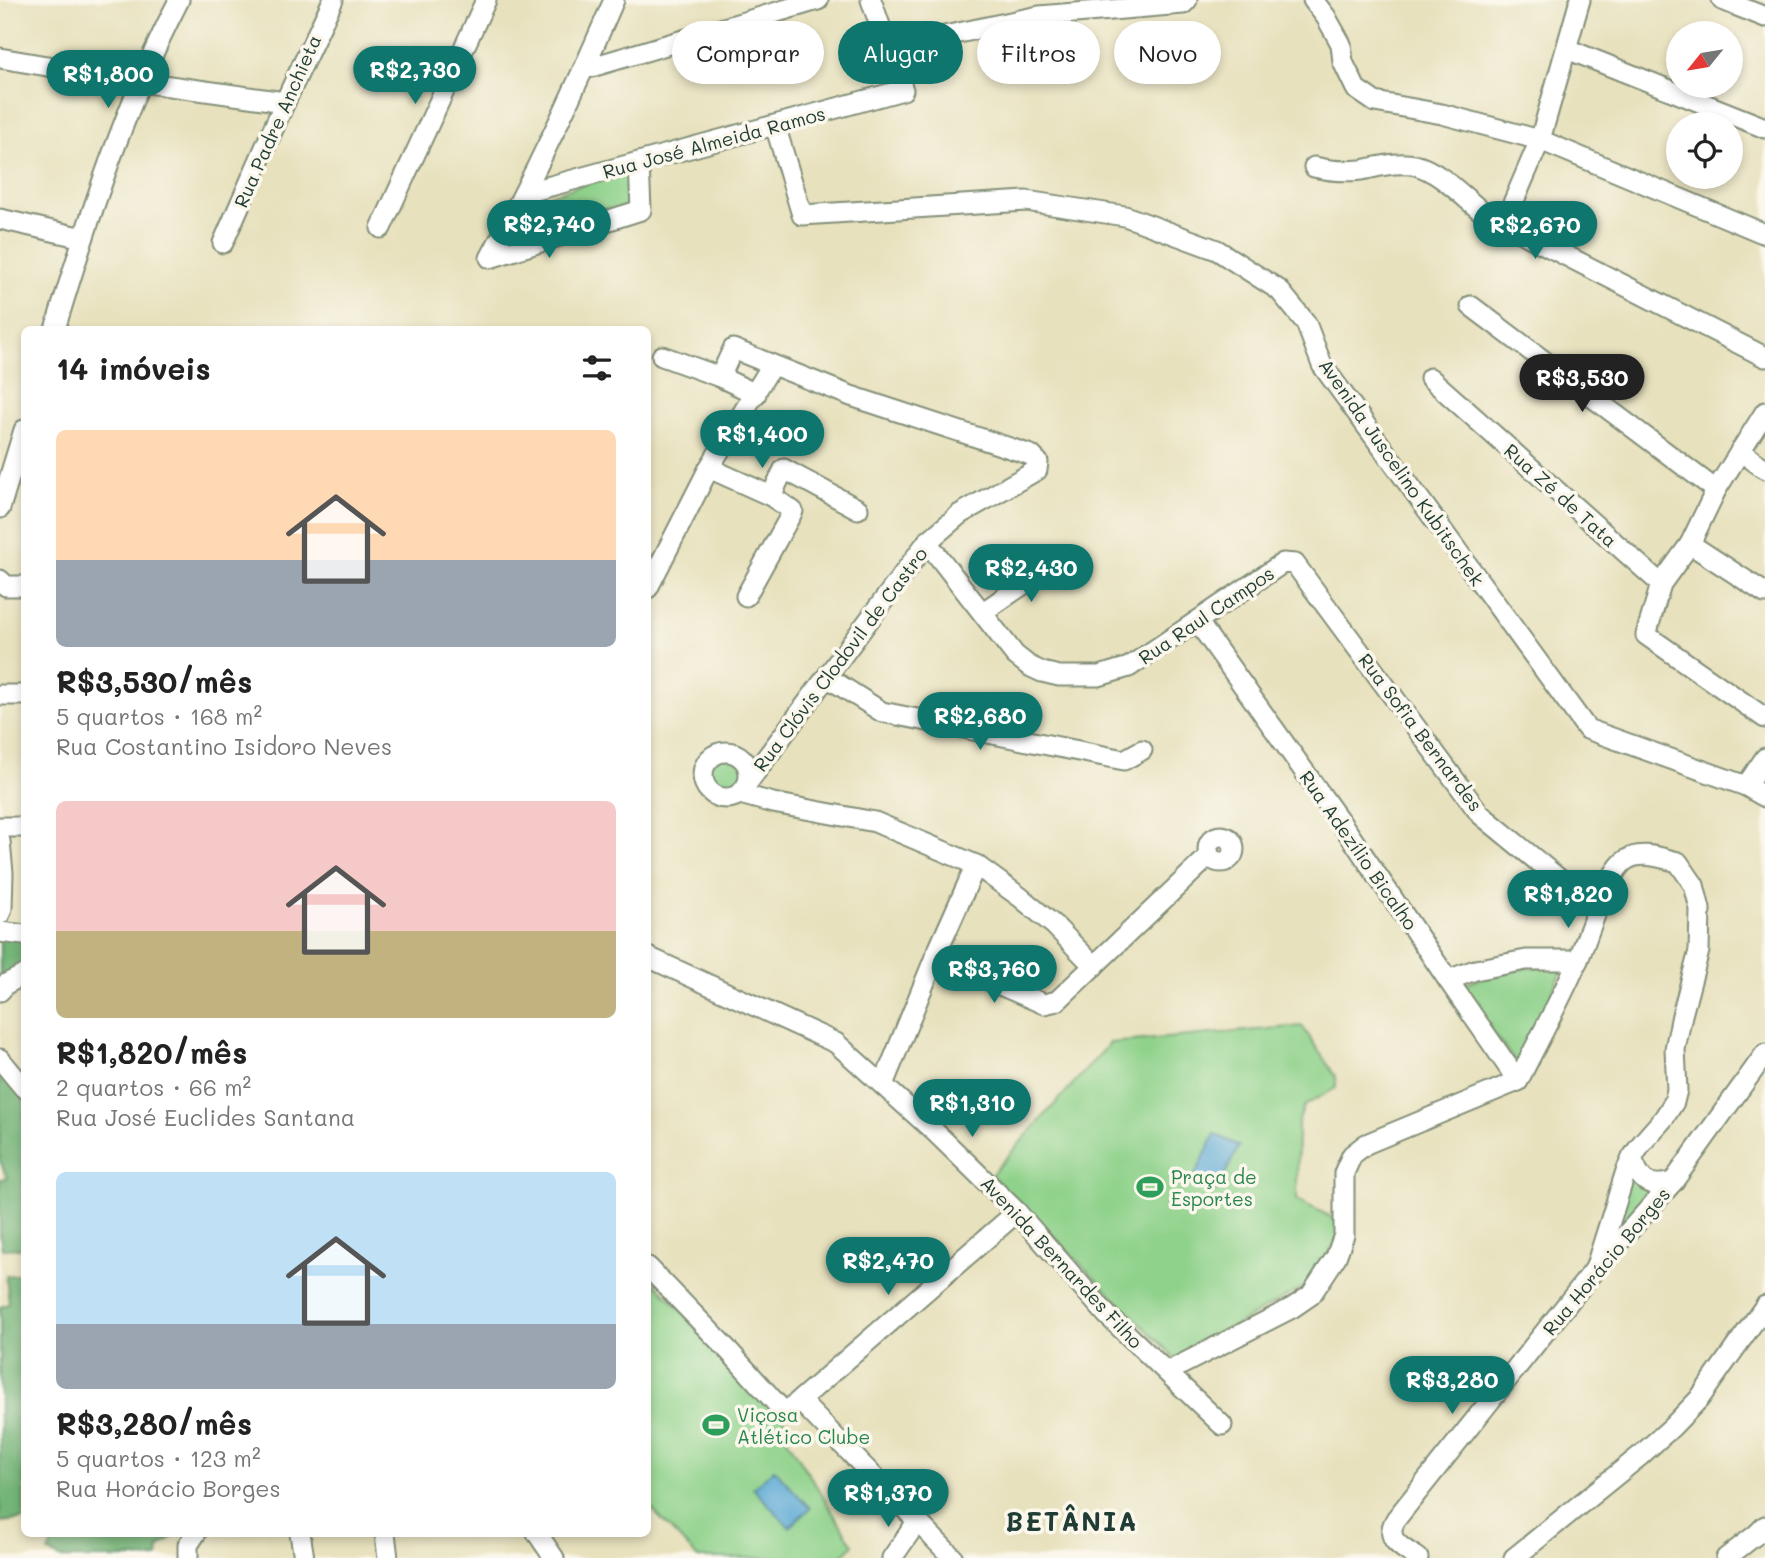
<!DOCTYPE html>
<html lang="pt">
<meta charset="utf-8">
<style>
body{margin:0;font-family:Mali,sans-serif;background:#f6f6f6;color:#222;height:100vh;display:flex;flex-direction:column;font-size:26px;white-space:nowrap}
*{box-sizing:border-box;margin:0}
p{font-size:23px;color:#767676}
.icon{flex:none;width:38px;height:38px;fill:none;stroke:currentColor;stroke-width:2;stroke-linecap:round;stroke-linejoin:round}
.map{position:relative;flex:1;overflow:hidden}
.side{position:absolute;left:21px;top:326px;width:630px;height:1211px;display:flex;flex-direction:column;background:#fff;border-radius:10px;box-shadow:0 4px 10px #0003}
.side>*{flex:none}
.hud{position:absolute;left:672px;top:21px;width:665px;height:63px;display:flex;gap:14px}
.needle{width:46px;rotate:240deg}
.buttons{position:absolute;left:1666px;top:21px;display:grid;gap:14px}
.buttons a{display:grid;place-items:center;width:77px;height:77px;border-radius:50%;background:#fff;box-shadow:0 4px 10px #0003;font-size:35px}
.price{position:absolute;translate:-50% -60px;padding:0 16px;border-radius:24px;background:#0f766e;color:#fff;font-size:23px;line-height:46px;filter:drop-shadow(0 2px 4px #0008)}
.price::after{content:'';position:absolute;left:50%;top:42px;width:21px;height:16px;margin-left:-10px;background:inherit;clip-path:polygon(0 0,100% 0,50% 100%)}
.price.on{background:#222;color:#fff}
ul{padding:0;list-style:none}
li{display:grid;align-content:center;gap:14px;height:371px;padding:0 35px}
li span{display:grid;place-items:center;height:217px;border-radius:10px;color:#555}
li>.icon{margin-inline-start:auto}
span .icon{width:126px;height:126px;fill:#fffc;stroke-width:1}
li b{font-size:30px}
h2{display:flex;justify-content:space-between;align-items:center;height:84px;padding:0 35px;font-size:30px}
.pill{padding:0 24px;border-radius:32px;background:#fff;box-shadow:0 4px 10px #0003;font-size:24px;line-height:63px}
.pill.on{background:#0f766e;color:#fff}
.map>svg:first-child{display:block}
.green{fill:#8fd28b;stroke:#578860;stroke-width:2}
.forest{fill:#73b477;stroke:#497856;stroke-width:2}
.water{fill:#5ba9d5;stroke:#3d7384;stroke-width:2}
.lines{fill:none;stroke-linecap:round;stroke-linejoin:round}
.minor-casing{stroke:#838f78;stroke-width:23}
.minor{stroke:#fff;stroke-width:19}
.labels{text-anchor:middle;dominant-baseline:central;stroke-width:7;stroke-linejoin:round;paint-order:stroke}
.street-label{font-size:19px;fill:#1f3d34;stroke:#fbf7ec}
.leisure-label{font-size:19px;fill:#27864d;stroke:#fbf7ec;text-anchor:start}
.district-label{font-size:26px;font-weight:bold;letter-spacing:2px;fill:#1f3d34;stroke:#fbf7ec}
</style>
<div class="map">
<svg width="1765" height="1558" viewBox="0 0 1765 1558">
<rect width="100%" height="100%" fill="#fbf7ec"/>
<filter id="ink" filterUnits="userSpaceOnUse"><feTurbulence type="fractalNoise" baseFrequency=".0143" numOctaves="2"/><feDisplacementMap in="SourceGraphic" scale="14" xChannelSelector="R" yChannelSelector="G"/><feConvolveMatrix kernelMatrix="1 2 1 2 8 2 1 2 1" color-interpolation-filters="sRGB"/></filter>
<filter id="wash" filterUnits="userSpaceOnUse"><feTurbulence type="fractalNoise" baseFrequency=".00686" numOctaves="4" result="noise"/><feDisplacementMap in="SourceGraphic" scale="28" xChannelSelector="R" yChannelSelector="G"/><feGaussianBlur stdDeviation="1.57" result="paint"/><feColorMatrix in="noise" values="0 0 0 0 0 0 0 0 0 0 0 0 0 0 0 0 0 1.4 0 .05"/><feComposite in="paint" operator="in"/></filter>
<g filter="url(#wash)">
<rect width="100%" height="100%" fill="#e7e1bd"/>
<g class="green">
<path d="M631,170L636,204L504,246L527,202Z"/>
<circle cx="726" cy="774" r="18"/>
<path d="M1565,965L1518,1065L1455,985L1525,968Z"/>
<path d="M1302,1026L1336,1077V1088L1304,1106L1298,1123L1297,1200L1339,1221L1340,1235L1310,1283L1176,1359L991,1175L1110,1043Z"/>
<path d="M1626,1172L1658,1186L1597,1267Z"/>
<path d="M648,1276L784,1415V1434L853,1545L840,1558H698L648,1505Z"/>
</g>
<g class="forest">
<path d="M0,936L24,938V972L0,987Z"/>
<path d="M0,1065L24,1096V1248L2,1249L0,1235V1179L7,1178L0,1161Z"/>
<path d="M24,1274V1519L0,1522V1307L9,1304L6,1276Z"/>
<path d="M57,1533H177L159,1548L158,1558H59L48,1552Z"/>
</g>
<g class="water">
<path d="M1215,1134L1239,1146L1217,1191L1193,1179Z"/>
<path d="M774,1469L810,1508L789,1527L753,1488Z"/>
</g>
</g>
<g filter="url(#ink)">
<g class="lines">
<g class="minor-casing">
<g id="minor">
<path d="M614,0C576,88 535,174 490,258L641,210L639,163"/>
<path d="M1313,0L1326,17L1341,44L1343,62L1356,89L1375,102L1442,114L1540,140L1765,234"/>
<path d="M1722,0L1765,17"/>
<path d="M888,48L1039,16L1183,4L1187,0"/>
<path d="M1567,49L1765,128"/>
<path d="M0,58L141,82L285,102"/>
<path d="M585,69L818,0"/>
<path d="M775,125L802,215L1026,201L1125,216L1217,250L1279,290L1306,323L1322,365L1587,729L1746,786L1765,797"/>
<path d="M1314,167C1331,171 1344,172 1361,170C1378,167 1398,161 1415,165C1440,171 1465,199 1485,214C1491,218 1498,221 1504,224L1765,357"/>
<path d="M525,193L903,90L871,0"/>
<path d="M0,219L83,238"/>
<path d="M1504,224L1540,140L1580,0"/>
<path d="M381,228L486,0"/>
<path d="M223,243L285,102L333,0"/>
<path d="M1471,306L1716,490"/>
<path d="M55,329C89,217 125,105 179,0"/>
<path d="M662,356L720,377L756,394"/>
<path d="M720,377L733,349L851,396L1031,455L1038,462L1037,470L960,514L927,542L749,781"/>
<path d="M1430,378L1661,584"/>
<path d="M1765,412L1716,490L1690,544L1661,584L1646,635L1765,718"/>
<path d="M1740,451L1765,469"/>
<path d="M709,468L771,496L793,511L746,596"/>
<path d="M771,496L784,469L858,509"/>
<path d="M0,508L24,430"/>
<path d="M927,542L1015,655L1029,666L1042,672L1059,676H1099L1129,667L1283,563L1295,564L1480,814L1597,910"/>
<path d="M1690,544L1765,593"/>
<path d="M0,580L6,586H24"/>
<path d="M648,588L709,468L772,365"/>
<path d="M983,612L1056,562"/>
<path d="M1197,621L1349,834L1448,980L1518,1081"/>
<path d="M827,677L882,712L1124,760L1142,750"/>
<path d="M0,695H24"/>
<circle cx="726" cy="775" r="23"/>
<path d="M1746,786L1765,758"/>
<path d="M740,794L773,803L875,822L976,865L1020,897L1055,926L1094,966"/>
<path d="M0,827H24"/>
<circle cx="1221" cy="849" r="13"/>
<path d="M0,841L3,873L2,908L0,914"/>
<path d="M0,932L24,935"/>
<path d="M648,957L836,1043L935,1132L1017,1212L1107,1315L1222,1425"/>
<path d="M935,957L1044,1004L1057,1001L1209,856"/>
<path d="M1448,980L1475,970L1526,960H1578"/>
<path d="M0,991L6,984L24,975"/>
<path d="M0,1059L24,1088"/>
<path d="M883,1085L935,957L976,865"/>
<path d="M1632,1158C1641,1182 1647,1188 1673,1182"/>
<path d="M648,1267L729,1351L785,1413L1017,1212"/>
<path d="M1167,1372L1292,1308L1311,1295L1336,1257L1344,1235V1173L1352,1155L1366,1144L1518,1081C1538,1041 1560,1001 1578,960C1588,937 1607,872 1626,860C1641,850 1661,858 1678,862L1694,885L1700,909L1699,951L1682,1015L1675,1049L1677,1090L1674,1102L1664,1118L1642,1143L1632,1158L1626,1171L1595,1269"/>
<path d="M800,1401L953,1558"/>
<path d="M300,1533L304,1558"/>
<path d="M385,1533L388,1558"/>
<path d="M537,1533L554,1558"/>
<path d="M188,1558V1545L196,1533"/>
<path d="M892,1558L917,1522"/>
<path d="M1418,1558C1403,1548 1383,1540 1396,1519L1595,1269L1673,1182L1765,1054"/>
<path d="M1514,1558L1641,1455L1672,1427L1699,1399L1765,1306"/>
<path d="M1726,1558L1757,1534L1765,1526"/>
</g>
</g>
<use href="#minor" class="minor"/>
</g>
</g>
<defs>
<g id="stadium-bare" transform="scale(2.1)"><path d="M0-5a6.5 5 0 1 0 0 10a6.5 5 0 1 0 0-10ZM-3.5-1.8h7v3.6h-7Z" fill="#2e9e5b" stroke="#fbf7ec" stroke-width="2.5" paint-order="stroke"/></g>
</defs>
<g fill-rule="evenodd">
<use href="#stadium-bare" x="1150" y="1187"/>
<use href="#stadium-bare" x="716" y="1425"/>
</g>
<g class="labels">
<g class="street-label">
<text transform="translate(277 121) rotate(-66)">Rua Padre Anchieta</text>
<text transform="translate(714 142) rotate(-15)">Rua José Almeida Ramos</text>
<text transform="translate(1402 472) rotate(55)">Avenida Juscelino Kubitschek</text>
<text transform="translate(1561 495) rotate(42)">Rua Zé de Tata</text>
<text transform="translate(1206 615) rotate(-34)">Rua Raul Campos</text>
<text transform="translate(840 659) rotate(-53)">Rua Clóvis Clodovil de Castro</text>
<text transform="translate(1421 732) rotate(53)">Rua Sofia Bernardes</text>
<text transform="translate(1359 850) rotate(55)">Rua Adezílio Bicalho</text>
<text transform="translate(1606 1261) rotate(-50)">Rua Horácio Borges</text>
<text transform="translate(1062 1262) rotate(47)">Avenida Bernardes Filho</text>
</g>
<g class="leisure-label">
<text x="1171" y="1176">Praça de<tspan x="1171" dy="22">Esportes</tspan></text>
<text x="737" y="1414">Viçosa<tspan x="737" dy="22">Atlético Clube</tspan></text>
</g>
<g class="district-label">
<text x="1072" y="1521">BETÂNIA</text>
</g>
</g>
</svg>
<div class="buttons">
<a><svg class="needle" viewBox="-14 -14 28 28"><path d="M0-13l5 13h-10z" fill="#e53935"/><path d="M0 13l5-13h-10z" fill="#767676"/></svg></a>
<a><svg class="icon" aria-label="locate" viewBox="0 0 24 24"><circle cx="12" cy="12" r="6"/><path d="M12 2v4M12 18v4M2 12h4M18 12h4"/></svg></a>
</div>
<b class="price" style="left:415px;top:106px">R$2,730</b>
<b class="price" style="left:108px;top:110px">R$1,800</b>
<b class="price" style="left:549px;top:260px">R$2,740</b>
<b class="price" style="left:1535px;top:261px">R$2,670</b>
<b class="price on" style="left:1582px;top:414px">R$3,530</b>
<b class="price" style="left:762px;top:470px">R$1,400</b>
<b class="price" style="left:1031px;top:604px">R$2,430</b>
<b class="price" style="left:980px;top:752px">R$2,680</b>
<b class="price" style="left:1568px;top:930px">R$1,820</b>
<b class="price" style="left:994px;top:1005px">R$3,760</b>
<b class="price" style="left:972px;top:1139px">R$1,310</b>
<b class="price" style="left:888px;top:1297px">R$2,470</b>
<b class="price" style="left:1452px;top:1416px">R$3,280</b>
<b class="price" style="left:888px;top:1529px">R$1,370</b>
<div class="hud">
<a class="pill">Comprar</a>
<a class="pill on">Alugar</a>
<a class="pill">Filtros</a>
<a class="pill">Novo</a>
</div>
<section class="side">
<h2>14 imóveis<svg class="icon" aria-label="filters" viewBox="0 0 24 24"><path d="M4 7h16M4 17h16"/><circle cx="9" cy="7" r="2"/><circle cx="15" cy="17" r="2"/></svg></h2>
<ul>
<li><span style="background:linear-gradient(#ffd9b3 60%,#9aa5b1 0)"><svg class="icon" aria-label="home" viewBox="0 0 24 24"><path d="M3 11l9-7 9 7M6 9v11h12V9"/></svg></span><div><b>R$3,530/mês</b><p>5 quartos · 168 m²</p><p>Rua Costantino Isidoro Neves</p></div></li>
<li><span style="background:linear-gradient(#f6c9c9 60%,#c2b280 0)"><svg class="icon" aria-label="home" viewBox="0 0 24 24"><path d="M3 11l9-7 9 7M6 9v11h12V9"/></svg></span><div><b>R$1,820/mês</b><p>2 quartos · 66 m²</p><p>Rua José Euclides Santana</p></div></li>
<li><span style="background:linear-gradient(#bfe0f5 70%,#9aa5b1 0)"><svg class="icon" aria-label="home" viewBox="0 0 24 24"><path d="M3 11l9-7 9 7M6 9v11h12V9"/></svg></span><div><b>R$3,280/mês</b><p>5 quartos · 123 m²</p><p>Rua Horácio Borges</p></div></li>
</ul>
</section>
</div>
